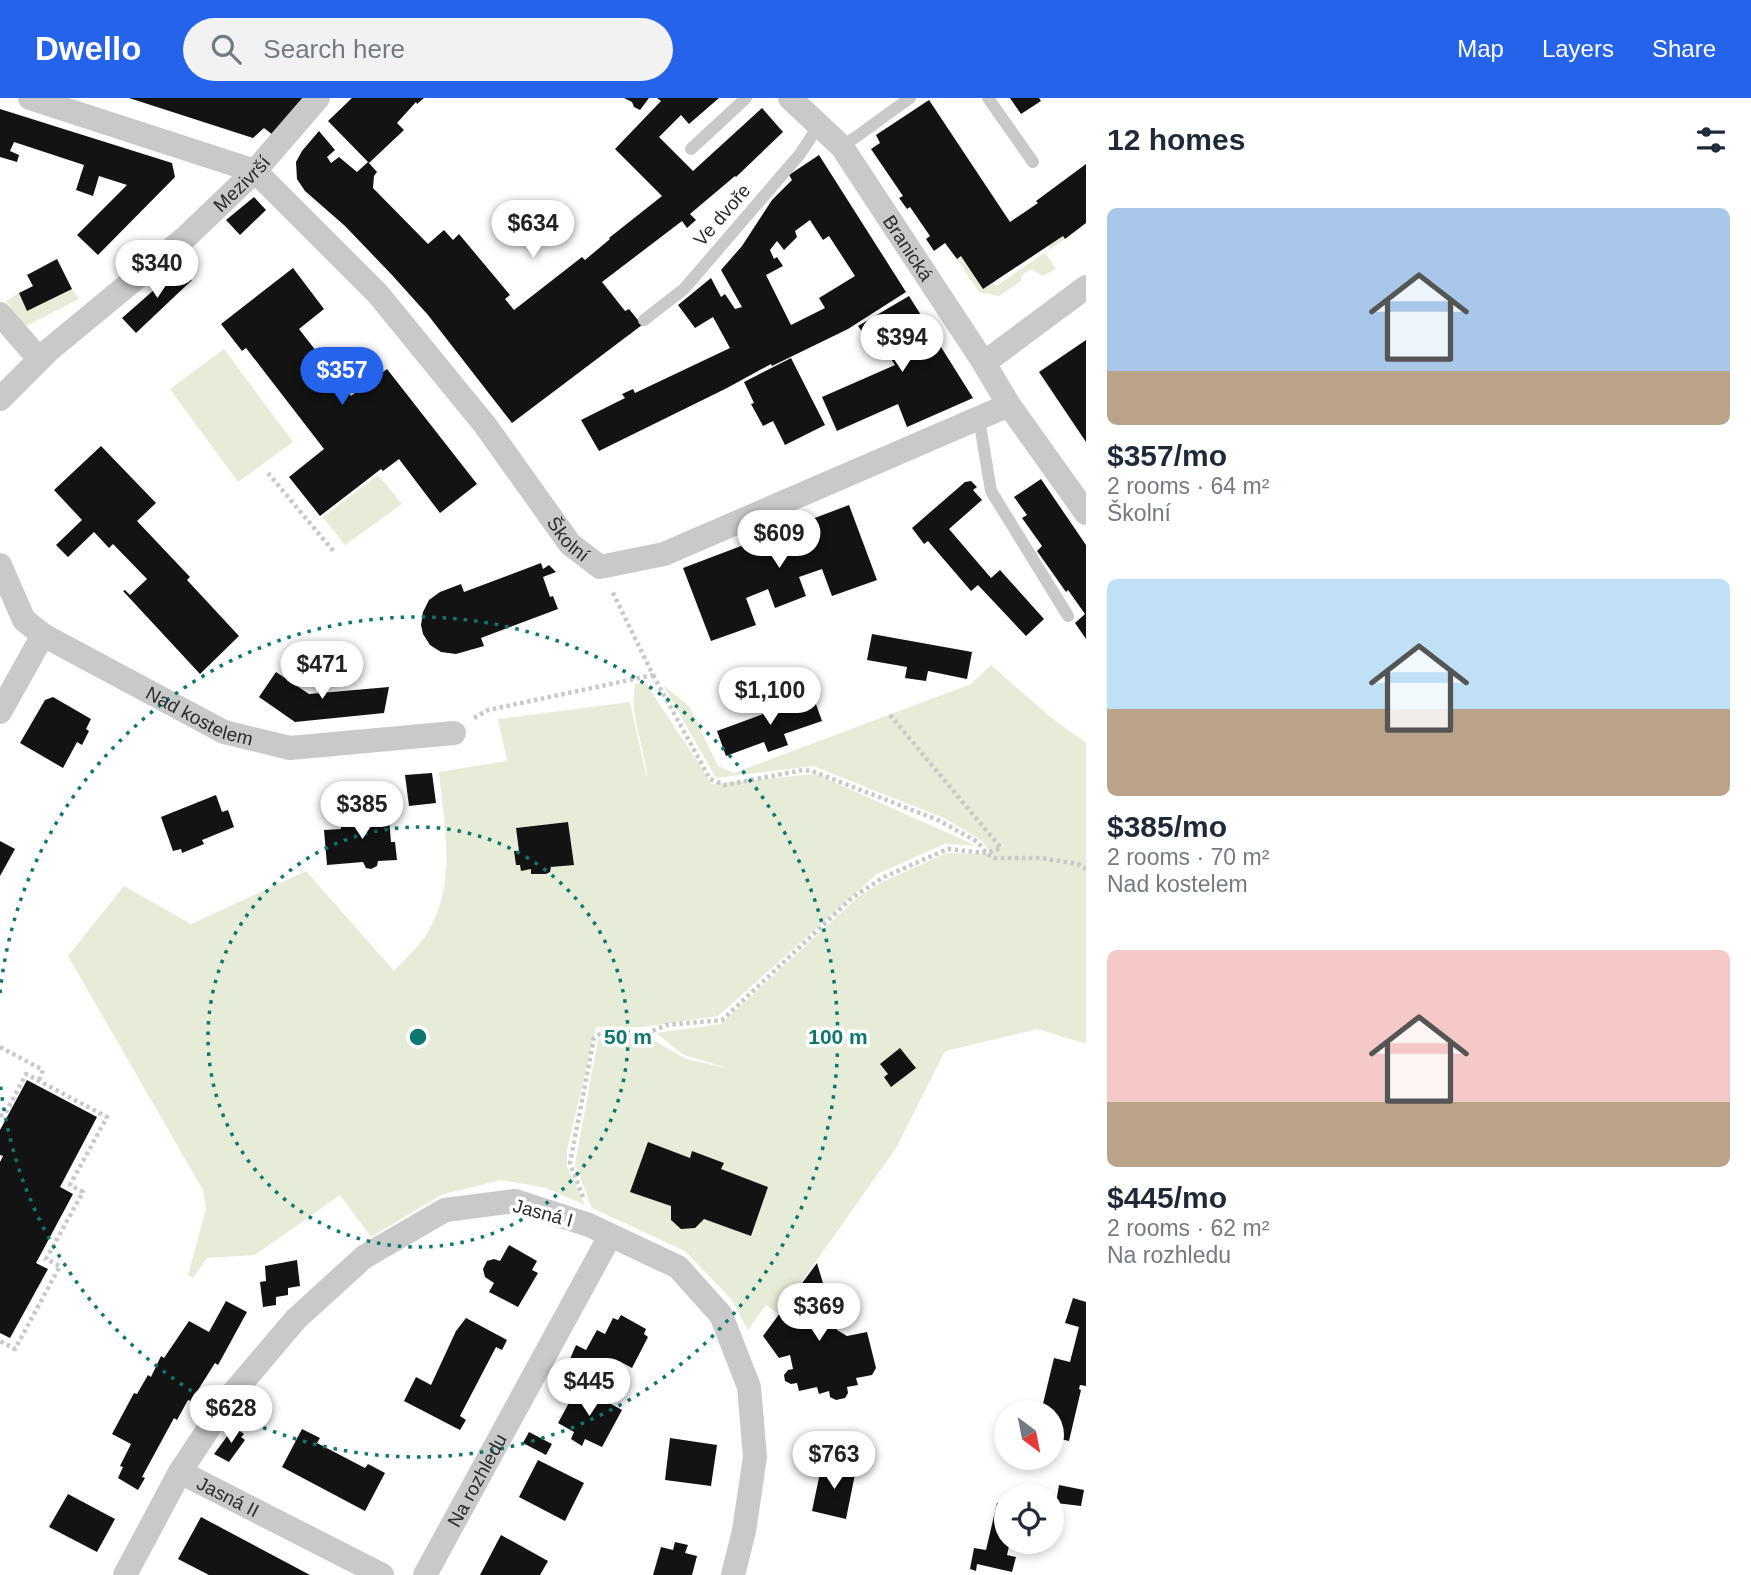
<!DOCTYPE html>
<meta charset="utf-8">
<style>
body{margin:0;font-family:Arial,sans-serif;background:#f2f2f3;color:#1f2937;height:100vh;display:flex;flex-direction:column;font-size:26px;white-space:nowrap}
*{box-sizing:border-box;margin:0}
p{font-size:23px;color:#747a83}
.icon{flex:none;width:38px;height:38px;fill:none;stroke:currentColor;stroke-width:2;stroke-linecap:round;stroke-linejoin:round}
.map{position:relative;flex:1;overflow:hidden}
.sheet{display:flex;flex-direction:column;background:#fff;width:665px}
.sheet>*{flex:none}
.needle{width:46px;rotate:148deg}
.buttons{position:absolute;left:994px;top:1302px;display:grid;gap:14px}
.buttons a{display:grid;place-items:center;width:70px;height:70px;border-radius:50%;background:#fff;box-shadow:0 4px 10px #0003;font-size:35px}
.price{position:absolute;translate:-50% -60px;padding:0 16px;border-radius:24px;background:#fff;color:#222;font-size:23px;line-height:46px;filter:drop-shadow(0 2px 4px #0008)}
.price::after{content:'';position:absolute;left:50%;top:42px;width:21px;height:16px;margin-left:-10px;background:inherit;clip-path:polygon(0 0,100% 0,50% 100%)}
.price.current{background:#2563eb;color:#fff}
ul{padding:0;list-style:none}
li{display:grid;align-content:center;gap:14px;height:371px;padding:0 21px}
li span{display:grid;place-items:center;height:217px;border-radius:10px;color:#555}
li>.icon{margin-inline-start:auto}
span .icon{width:126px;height:126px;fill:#fffc;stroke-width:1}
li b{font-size:30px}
h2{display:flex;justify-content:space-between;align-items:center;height:84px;padding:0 21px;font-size:30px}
header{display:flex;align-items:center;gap:42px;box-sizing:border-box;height:98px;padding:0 35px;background:#2563eb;color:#fff}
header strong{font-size:33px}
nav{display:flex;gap:38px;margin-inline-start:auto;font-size:24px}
.search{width:490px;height:63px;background:#f2f2f3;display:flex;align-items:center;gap:18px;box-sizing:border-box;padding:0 24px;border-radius:38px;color:#747a83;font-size:26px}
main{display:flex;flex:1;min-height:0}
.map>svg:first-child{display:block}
.green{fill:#e6ecd8;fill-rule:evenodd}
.building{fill:#131313;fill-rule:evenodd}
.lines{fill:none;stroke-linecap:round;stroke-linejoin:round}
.path{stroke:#c9c9c9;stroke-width:4.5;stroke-dasharray:3.5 3.5;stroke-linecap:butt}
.lane{stroke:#c9c9c9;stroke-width:12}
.street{stroke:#c9c9c9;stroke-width:24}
.ring{fill:none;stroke:#0f766e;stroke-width:3.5;stroke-dasharray:3.5 7}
.labels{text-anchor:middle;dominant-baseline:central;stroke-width:7;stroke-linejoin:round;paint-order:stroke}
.street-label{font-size:19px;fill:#2c2c2c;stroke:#fff}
.centre{fill:#0f766e;stroke:#fff;stroke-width:3.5}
.ring-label{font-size:21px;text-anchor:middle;font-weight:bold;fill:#0f766e;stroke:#fff;stroke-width:7;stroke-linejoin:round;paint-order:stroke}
</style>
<header>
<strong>Dwello</strong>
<div class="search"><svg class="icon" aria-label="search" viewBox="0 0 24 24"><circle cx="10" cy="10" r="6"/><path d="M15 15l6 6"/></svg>Search here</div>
<nav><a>Map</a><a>Layers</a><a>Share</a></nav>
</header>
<main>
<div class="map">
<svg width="1086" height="1477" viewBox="0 0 1086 1477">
<rect width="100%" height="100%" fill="#fff"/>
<g class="green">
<path d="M1063,138L1065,141L1045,155L1056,171L1043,178L1031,171L1022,177L1021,183L999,198L979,194L957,161L961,158L983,190L993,184L996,188L1050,151L1048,147Z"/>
<path d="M72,191L79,201L24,229L6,203L19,195L27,213Z"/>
<path d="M224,251L293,344L238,384L170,291Z"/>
<path d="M378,377L402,406L345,447L323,419Z"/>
<path d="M991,567L1049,618L1086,645V946L1038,931L945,953L896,1050L779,1216L766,1207L748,1232L731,1201L685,1153L592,1110L575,1066L598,941L641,935L686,961L731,971L684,957L656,935L721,926L858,799L884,783L947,755L991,756L982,743L946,721L813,668L716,680L663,587L689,608L718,668L734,675L971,586Z"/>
<path d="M645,584L712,686L816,676L977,748L945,746L877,776L718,918L643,929H596L567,1052V1069L585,1107L546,1090L501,1082L441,1097L371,1139L340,1097L255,1157L207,1160L193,1180L188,1177L206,1111L203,1092L68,858L124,788L191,826L306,773L394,873C406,860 421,847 429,832C457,783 444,727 439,674L507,663L498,621L630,604L647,681C645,647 629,620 635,586ZM568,724L550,774L544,776L531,771L521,772L520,767H516L514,754L519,753L516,730Z"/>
</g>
<g class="building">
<path d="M129,0H305L273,37L264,30L253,40Z"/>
<path d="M352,0H424L417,6L416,4L397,25L404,32L369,65L328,23Z"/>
<path d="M624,0H649L640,12L634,9L632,4Z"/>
<path d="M657,0H719L689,26L681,17L659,39L693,73L762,10L783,34L736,79L735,78L690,116L696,122L687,130L682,123L602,184L625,213L629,211L642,227L512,325L428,217L392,177L345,128L305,93L297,81L296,64L302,53L319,33L335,52L327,59L331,65L339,59L357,74L368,64L377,74L374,78L373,90L428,146L444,132L453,142L459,136L510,197L505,201L514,212L582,159L585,162L610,141L609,140L662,98L615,51L661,3Z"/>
<path d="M1010,0H1039L1041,3L1021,16Z"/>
<path d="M929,2L1010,124L1038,105L1036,103L1086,66V125L1065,141L1063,138L983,191L961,158L957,161L945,145L934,153L926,141L930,138L910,109L907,111L899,100L903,98L871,51L880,45L876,37Z"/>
<path d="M0,11L172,65L175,79L98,157L77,137L127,87L99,78L93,98L76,92L84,67L14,44L10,53L19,57L17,64L0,59Z"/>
<path d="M819,57L906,194L848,231L772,268L771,266L727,290L599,353L581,322L625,300L622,296L633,291L635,295L730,250L713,219L695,230L678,207L711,180L721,199L725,196L735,211L742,209L721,172L742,148L772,102L792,82L789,77ZM810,122L823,142L829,138L855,178L819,200L825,210L791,227L766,177L783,168L777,159L774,161L770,152L777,143L784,152L797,139L795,133Z"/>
<path d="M254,99L266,112L240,137L226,122Z"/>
<path d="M57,161L72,191L27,213L19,195L33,188L27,177Z"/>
<path d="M180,169L192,182L136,235L122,220Z"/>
<path d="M293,170L324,211L299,231L351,298L387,271L477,386L440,415L399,361L383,373L381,371L320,418L289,379L324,351L246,250L242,253L221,226Z"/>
<path d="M909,198L973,300L907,329L898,306L837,333L822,299L895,267L871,230L863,235L858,228Z"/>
<path d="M1086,242V344L1039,274Z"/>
<path d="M791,260L825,327L785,347L773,323L763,328L751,306L754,305L744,284Z"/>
<path d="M101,348L156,405L137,423L190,479L187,482L239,538L200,576L123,493L125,492L130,497L147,481L113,446L109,450L94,434L68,459L56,447L82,422L54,392Z"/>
<path d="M1041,381L1086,447V541L1075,525L1085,516L1068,492L1066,494L1037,453L1042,448L1022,420L1027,417L1014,399Z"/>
<path d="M971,383L977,389L973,392L982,402L949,431L991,480L1000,472L1044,521L1026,538L978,487L971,493L928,443L924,446L912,430L965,384Z"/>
<path d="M849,407L877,482L832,498L822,471L799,479L806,498L775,510L768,491L746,500L756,527L711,543L683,470Z"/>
<path d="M541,465L543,471L549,467L556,474L543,479L550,499L553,498L558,511L481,540L484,548L456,556L441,554L430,547L423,536L421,527L423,514L429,502L440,494L461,486L464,494Z"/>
<path d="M872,536L972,554L967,581L928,573L926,583L905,580L907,569L867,562Z"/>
<path d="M276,574L309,596L389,589L384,615L295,624L259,599Z"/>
<path d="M813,598L822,623L784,636L788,647L768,654L764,644L726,658L717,633Z"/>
<path d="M53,599L91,621L86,631L89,633L82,647L77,644L63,670L20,645L45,602Z"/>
<path d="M432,675L436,705L409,708L405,677Z"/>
<path d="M216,697L222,714L228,712L234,729L202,742L204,746L182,755L181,751L173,753L161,719Z"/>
<path d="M388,710L391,744H395L397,762L378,763L377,768L371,771L366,770L363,764L327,767L324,732L341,731V724L367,722L366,711Z"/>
<path d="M568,724L574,767L551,769L550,774L546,776H531V771L521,773L520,767H516L514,753H519L516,730Z"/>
<path d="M0,743L15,751L0,778Z"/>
<path d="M900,950L916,970L891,989L884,979L888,976L880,966Z"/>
<path d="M27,982L97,1019L60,1089L73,1096L36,1165L48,1171L10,1240L0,1235V1064L3,1058L0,1057V1032Z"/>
<path d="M648,1044L690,1060L692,1053L724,1065L721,1071L768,1089L751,1138L704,1121L695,1130L681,1131L671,1122V1108L630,1094Z"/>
<path d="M509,1147L537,1163L532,1172L538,1175L518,1209L489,1194L494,1185L485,1179L483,1171L487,1163L494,1161L500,1163Z"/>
<path d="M297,1162L300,1188L288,1190V1197L276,1199V1207L263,1209L260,1184L266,1183L265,1168Z"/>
<path d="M817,1165L837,1232L847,1238L867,1234L876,1270L872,1277L856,1280L858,1287L847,1289L848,1295L845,1300L836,1302L830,1299L829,1293L819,1296L817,1289L799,1293L797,1285L791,1286L785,1283L784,1277L788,1272L793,1271L790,1257L779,1260L763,1238Z"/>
<path d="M1073,1200L1086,1204V1288L1080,1287L1079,1291L1081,1292L1069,1343L1052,1339V1314H1041L1054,1260L1070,1264L1079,1229L1065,1225Z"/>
<path d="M226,1203L247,1214L218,1267L215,1265L191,1303L188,1302L177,1322L174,1320L142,1379L145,1380L138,1392L118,1380L123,1369L120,1368L131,1346L112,1336L134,1295L137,1296L148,1277L151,1279L161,1258L164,1260L189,1223L209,1234Z"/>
<path d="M621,1217L646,1231L644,1236L648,1239L632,1270L619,1263L609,1282L570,1261L576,1247L586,1252L597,1232L605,1236L613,1220L618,1222Z"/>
<path d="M466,1220L507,1242L502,1252L496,1249L460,1318L466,1322L460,1332L404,1303L416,1279L431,1287L456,1233Z"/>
<path d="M578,1288L622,1312L602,1349L585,1341L582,1348L571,1341L574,1334L558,1325Z"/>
<path d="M234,1329L244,1336L241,1339L245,1342L229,1364L214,1356Z"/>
<path d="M302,1331L320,1340L317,1345L365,1370L368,1366L385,1375L365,1413L282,1369Z"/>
<path d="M529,1334L552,1346L546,1357L523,1345Z"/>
<path d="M670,1340L717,1347L711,1388L665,1382Z"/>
<path d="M538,1362L584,1385L565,1423L519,1399Z"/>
<path d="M822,1365L856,1371L846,1421L812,1413Z"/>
<path d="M1059,1387L1084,1392L1081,1408L1056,1405Z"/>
<path d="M68,1396L115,1421L97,1454L49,1429Z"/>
<path d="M997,1405L1006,1407V1444H1010L1007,1457L1016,1459L1012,1474L977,1466L976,1473L970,1471L974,1450L986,1452Z"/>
<path d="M201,1419L310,1477H209L178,1461Z"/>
<path d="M501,1437L548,1463L540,1477H480Z"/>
<path d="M675,1444L688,1447L685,1455L697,1458L692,1477H653L661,1449L673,1452Z"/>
</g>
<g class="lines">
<g class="path">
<path d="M268,375L335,455"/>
<path d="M653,577L710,681L725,687L803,672L812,673L938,722L978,744L986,755L994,760H1041L1078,766L1086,771"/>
<path d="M474,620L488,612L653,577L612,493"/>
<path d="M0,949L43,972L39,982"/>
<path d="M0,1018L5,1016L26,976L107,1019L70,1087L83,1094L46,1161L60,1168L15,1251L0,1243"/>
<path d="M583,1099L570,1065L594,940L600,936L648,935L666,927L722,922L853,799L884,779L948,751L986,755L1001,750L890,617"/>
</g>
<g class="lane">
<path d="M988,0L1033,64"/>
<path d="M842,49L910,0"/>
<path d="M691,51L746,0"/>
<path d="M644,222L684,191L800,56L819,27"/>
<path d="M979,321L991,393L1068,518"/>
</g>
<g class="street">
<path id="s1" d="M30,0L255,73L378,196L485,327L570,446L600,469L664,456L1009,307"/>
<path id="s2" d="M790,0L842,49L984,265L1009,307L1086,415"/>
<path d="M0,216L39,261"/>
<path d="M984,265L1086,189"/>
<path id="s3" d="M0,301L49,252L186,139L255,73L318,0"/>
<path id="s4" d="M0,467L24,522L43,537L224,634L290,650L454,635"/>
<path d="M0,614L43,537"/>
<path id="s5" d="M180,1374L382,1477"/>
<path d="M125,1477L180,1374L228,1301L296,1221L364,1159L445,1112L515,1103L589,1127L678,1169L721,1217L749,1289L755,1359L744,1433L733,1477"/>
<path id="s6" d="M425,1477L610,1138"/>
</g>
</g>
<g class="ring">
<circle cx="418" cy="939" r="210"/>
<path d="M0 895A420 420 0 1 1 0 983"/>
</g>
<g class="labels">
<g class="street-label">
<text stroke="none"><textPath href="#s3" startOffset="324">Mezivrší</textPath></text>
<text transform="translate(722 117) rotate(-49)">Ve dvoře</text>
<text stroke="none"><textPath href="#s2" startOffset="192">Branická</textPath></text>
<text stroke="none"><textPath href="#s1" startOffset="721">Školní</textPath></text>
<text stroke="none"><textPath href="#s4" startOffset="261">Nad kostelem</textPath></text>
<text transform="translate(543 1115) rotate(15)">Jasná I</text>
<text stroke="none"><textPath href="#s6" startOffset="108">Na rozhledu</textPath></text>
<text stroke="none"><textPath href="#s5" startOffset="54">Jasná II</textPath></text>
</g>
</g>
<circle cx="418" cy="939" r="10" class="centre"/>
<g class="ring-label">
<text x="628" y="946">50 m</text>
<text x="838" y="946">100 m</text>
</g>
</svg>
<div class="buttons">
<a><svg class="needle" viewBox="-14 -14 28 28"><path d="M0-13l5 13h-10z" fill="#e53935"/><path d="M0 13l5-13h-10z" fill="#747a83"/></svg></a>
<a><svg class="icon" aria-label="locate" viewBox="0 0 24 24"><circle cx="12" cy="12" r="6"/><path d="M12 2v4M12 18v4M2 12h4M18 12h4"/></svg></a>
</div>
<b class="price" style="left:533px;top:162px">$634</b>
<b class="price" style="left:157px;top:202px">$340</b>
<b class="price" style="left:902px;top:276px">$394</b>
<b class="price current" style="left:342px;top:309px">$357</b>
<b class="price" style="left:779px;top:472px">$609</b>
<b class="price" style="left:322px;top:603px">$471</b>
<b class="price" style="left:770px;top:629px">$1,100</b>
<b class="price" style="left:362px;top:743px">$385</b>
<b class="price" style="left:819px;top:1245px">$369</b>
<b class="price" style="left:589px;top:1320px">$445</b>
<b class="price" style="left:231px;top:1347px">$628</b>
<b class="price" style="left:834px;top:1393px">$763</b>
</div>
<section class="sheet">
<h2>12 homes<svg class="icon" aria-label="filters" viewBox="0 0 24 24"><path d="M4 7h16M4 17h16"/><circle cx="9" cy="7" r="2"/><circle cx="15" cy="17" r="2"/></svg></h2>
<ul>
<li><span style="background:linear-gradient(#a9c7e8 75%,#b9a48a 0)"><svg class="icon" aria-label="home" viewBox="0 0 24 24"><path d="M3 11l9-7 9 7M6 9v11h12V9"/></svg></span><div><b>$357/mo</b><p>2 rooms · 64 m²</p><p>Školní</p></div></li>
<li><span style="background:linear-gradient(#bfe0f5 60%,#b9a48a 0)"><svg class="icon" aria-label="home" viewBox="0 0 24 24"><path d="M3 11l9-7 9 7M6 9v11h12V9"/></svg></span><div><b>$385/mo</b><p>2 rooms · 70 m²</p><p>Nad kostelem</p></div></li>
<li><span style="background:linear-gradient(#f6c9c9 70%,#b9a48a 0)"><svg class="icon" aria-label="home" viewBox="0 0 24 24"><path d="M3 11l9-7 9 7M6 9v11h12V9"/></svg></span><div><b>$445/mo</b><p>2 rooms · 62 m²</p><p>Na rozhledu</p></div></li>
</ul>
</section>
</main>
